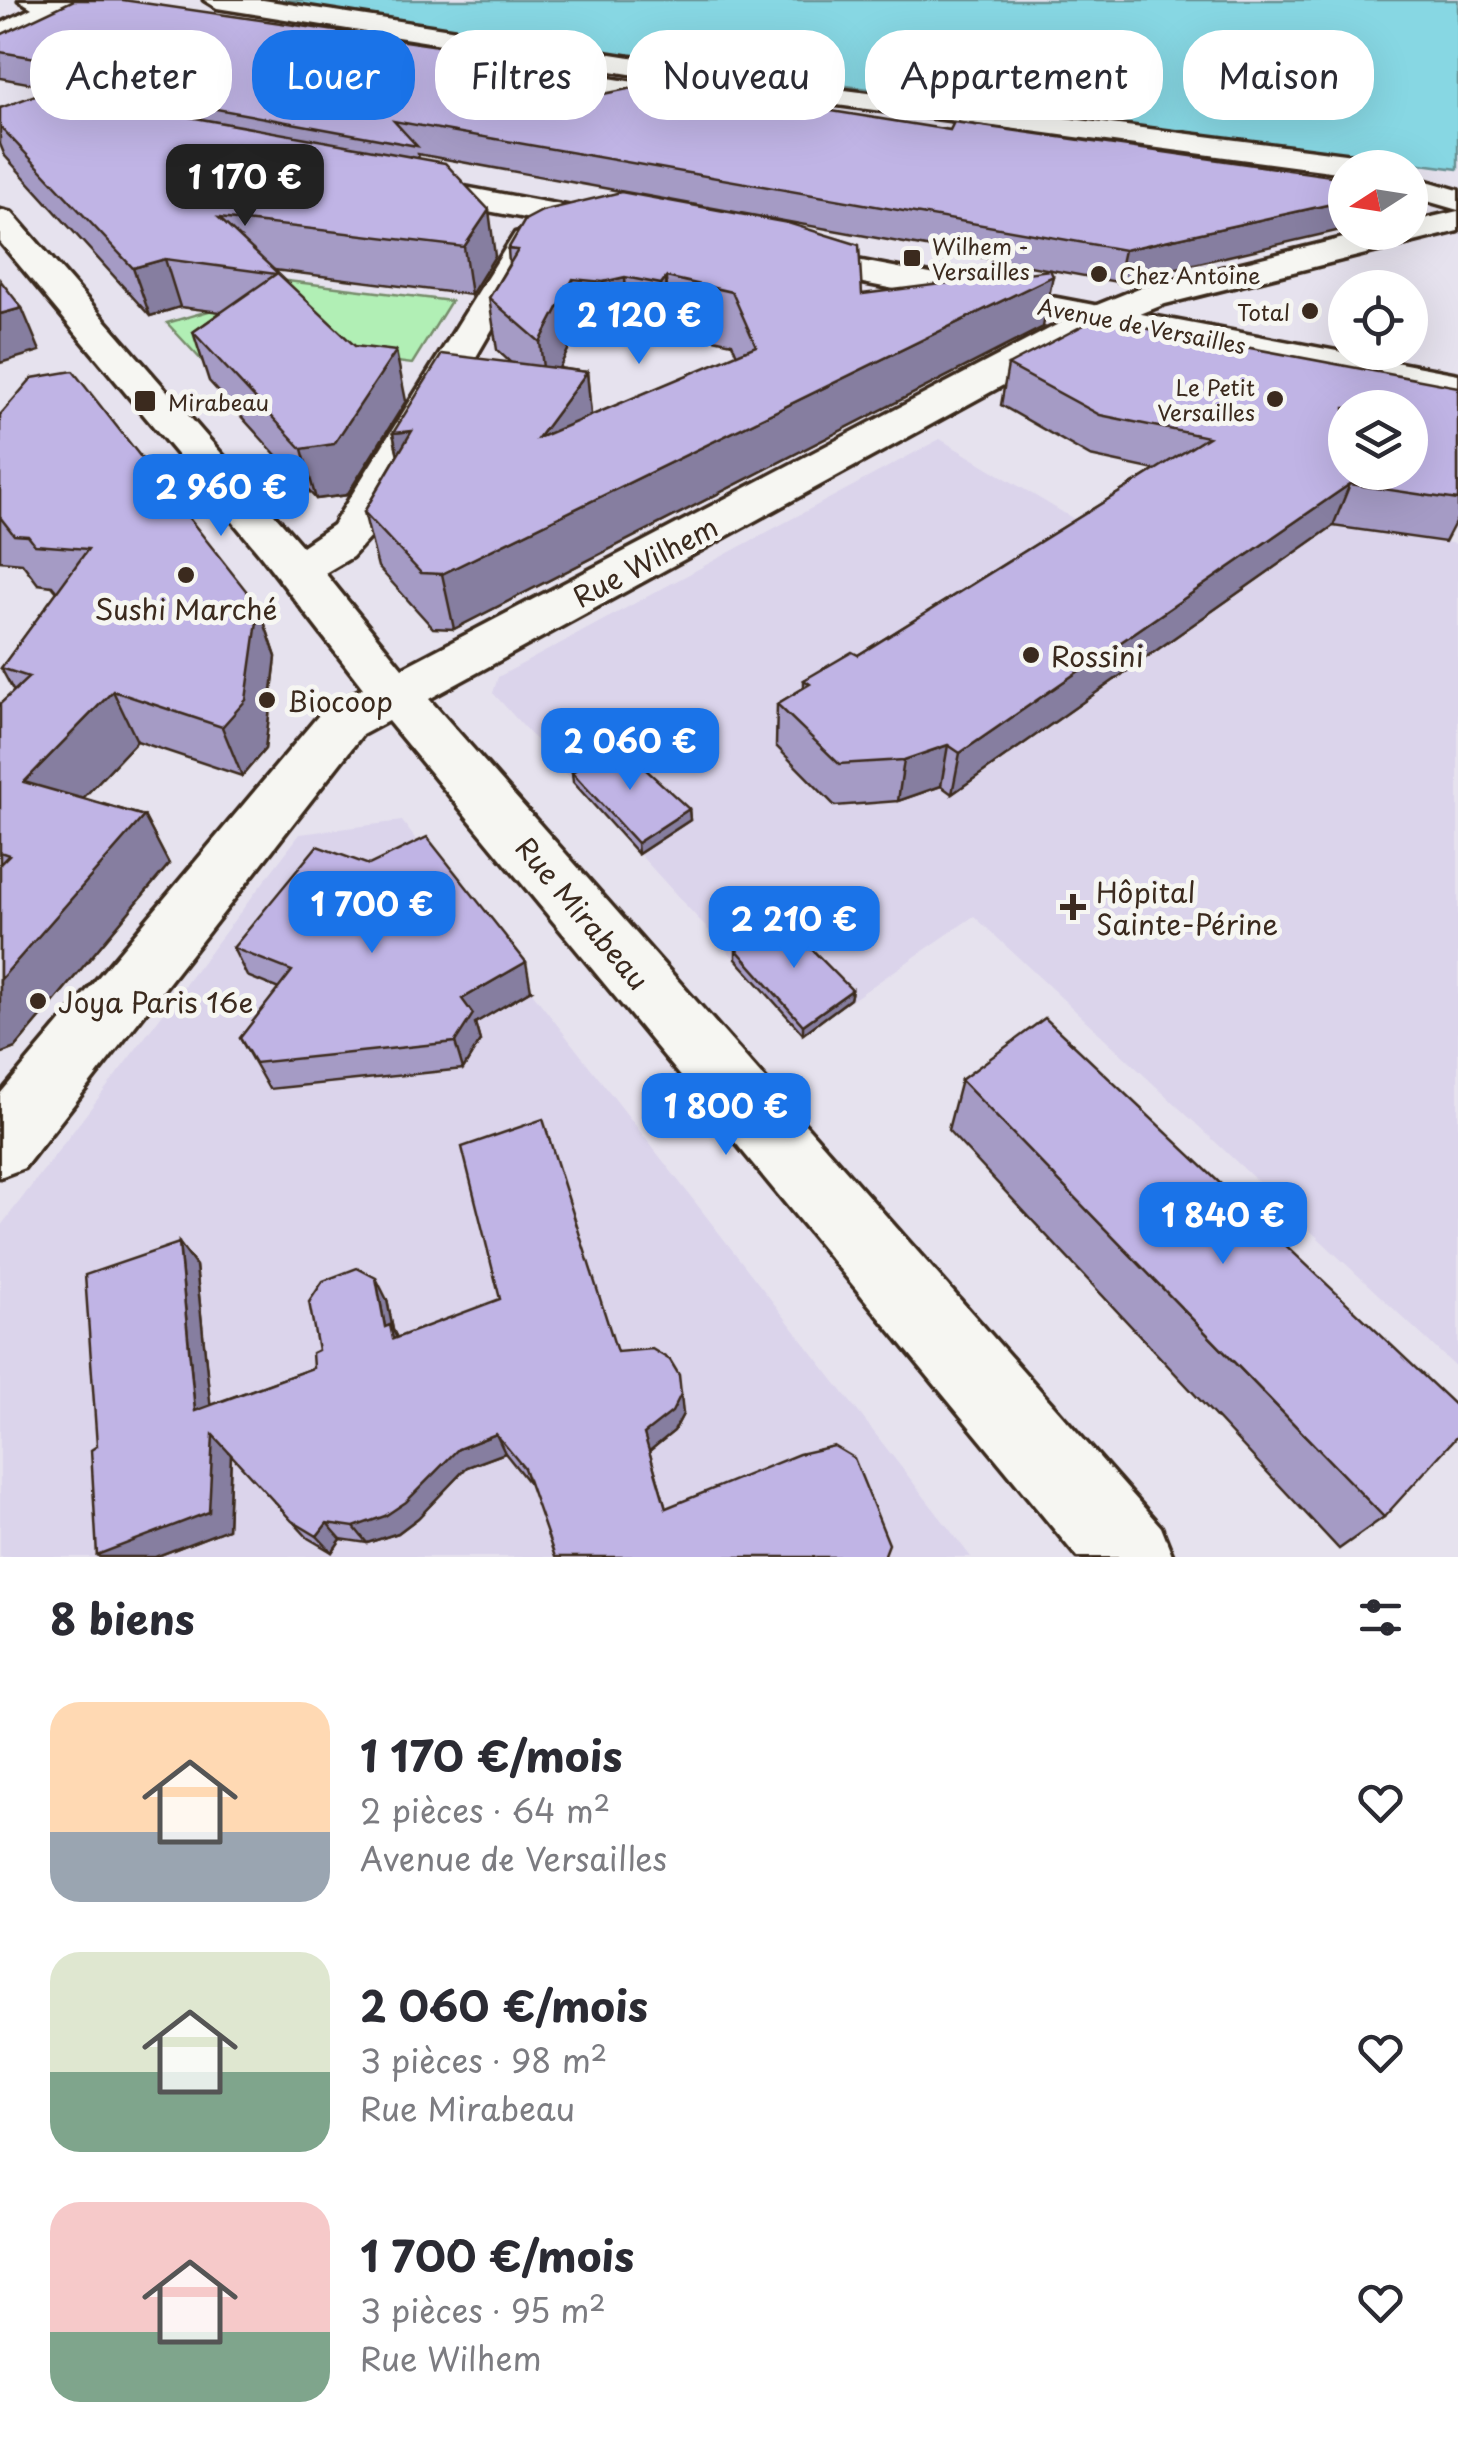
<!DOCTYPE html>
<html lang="fr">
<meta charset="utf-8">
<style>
body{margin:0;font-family:"Playpen Sans",sans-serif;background:#f2f2f3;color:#2b2b33;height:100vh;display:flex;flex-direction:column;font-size:38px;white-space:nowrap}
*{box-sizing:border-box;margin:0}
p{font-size:32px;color:#7c7c81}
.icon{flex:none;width:55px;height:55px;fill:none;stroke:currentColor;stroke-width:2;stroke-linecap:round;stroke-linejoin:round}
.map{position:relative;height:1557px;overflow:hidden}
.details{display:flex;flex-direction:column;background:#fff;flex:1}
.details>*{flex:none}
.guide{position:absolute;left:30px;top:30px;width:1400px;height:90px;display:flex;gap:20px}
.needle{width:65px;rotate:258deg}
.fabs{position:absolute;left:1328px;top:150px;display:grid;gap:20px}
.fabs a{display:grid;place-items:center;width:100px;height:100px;border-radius:50%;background:#fff;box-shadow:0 10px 40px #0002;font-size:50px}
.price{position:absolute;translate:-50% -85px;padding:0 22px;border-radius:20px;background:#1a73e8;color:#fff;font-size:32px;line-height:65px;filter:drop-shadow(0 2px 5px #0008)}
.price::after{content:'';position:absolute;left:50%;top:60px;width:30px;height:22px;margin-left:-15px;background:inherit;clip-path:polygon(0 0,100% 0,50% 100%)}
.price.active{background:#222;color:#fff}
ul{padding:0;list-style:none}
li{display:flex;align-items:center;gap:30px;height:250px;padding:0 50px}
li span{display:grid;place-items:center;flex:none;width:280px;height:200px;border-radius:30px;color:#555}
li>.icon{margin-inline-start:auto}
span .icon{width:120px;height:120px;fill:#fffc;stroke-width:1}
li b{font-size:42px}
h2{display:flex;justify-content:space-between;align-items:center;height:120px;padding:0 50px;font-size:42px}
.pill{padding:0 35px;border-radius:40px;background:#fff;box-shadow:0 10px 40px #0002;font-size:35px;line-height:90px}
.pill.active{background:#1a73e8;color:#fff}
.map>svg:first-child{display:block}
.built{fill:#dbd4eb}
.green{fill:#b1efb5;stroke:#768c6a;stroke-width:2.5}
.water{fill:#87d7e3;stroke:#699294;stroke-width:2.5}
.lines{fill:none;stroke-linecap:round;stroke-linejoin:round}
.minor-casing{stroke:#3b2a1e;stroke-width:7}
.major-casing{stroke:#3b2a1e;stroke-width:7}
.minor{fill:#f6f6f2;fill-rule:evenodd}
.major{fill:#f6f6f2;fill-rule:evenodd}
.wall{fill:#a59bc5;stroke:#3b2a1e;stroke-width:2.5;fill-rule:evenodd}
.shaded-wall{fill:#867ea0;stroke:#3b2a1e;stroke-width:2.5}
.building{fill:#c0b4e5;stroke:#3b2a1e;stroke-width:2.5;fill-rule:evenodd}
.poi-dot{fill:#3b2a1e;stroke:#f6f6f2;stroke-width:4}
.labels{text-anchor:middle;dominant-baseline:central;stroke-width:10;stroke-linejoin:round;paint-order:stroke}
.far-poi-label{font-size:22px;fill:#3b2a1e;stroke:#f6f6f2;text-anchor:start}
.far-street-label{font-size:22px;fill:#3b2a1e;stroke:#f6f6f2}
.street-label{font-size:28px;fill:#3b2a1e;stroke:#f6f6f2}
.poi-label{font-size:28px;fill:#3b2a1e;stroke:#f6f6f2;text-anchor:start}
</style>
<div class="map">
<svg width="1458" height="1557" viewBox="0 0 1458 1557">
<rect width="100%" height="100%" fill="#e6e2ee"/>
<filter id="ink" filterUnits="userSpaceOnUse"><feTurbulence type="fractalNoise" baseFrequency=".01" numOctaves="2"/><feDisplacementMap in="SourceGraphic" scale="20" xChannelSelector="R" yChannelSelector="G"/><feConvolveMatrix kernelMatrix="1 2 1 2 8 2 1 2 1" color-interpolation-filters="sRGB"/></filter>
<g filter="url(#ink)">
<g class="built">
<path d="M940,439L1089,528L1139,497L1458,544V1369L974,916L803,1034L493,693L498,677Z"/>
<path d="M402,821L485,932L971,1557H0V1227L300,834Z"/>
</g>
<path class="green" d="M271,279L451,301L412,364L382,360L206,365L167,323L243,301Z"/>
<path class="water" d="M272,0H1458V169L619,55Z"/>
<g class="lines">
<g class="minor-casing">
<g id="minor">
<path d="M19,0H87L125,6L129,12L116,20L32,8Z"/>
<path d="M492,60L699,92L710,95L714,101L710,107L699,110L482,75L478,69L482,63Z"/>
<path d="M0,210L12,213L302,546L333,525L515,233L527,230L539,233L544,240L373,534L352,557L325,573L402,668L1087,309L1139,288L1368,232H1410V222L1458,211V231L1165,304L1113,325L429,699L1161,1527L1173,1557H1077L388,721L362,735L24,1168L0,1177V1094L324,709L363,688L259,553L0,242Z"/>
</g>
</g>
<g class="major-casing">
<g id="major">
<path d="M48,0H82L78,6L0,42V24Z"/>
<path d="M204,0H263L837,89L1376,158L1387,161L1392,168H1345V173L748,93L217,8Z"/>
<path d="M405,176L615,215L627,218L632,225L627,232L615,235L393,193L389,186L393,179Z"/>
<path d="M1410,176L1458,190V210L1410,196Z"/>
<path d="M788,247L1458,374V398L775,266L770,258L775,250Z"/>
</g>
</g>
<use href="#minor" class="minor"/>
<use href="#major" class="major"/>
</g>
<g class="wall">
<path d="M0,35L565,93L550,105L950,130L1345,178L1117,282L418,154L419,159L495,256L471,295L274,270L406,401L347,495L316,499L209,381L193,332L221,312L180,307L150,316L5,156L0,144V108L101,101L99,96L0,78Z"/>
<path d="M508,249L862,294L1043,327L454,629L433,628L378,567L364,512L398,454L393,433L510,362L497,350L489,298L509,264ZM628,328L663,335L668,329L732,343L737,355L591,416L587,372L559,368L578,330L607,334Z"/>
<path d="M1008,365L1458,387V517L1445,542L1333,526L952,794L941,786L898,801L835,806L776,746L777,704L804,688V680L858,655L1155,470L1090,456L1001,405Z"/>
<path d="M0,415L259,607L276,657L265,749L242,776L137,741L83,798L144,816L169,864L15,1048L0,1054V704L14,692L1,668L57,592L52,586L38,584L22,563L0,561Z"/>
<path d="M572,772L689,809L690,820L638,854L573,782Z"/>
<path d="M233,948L531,990L475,1023L480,1041L463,1069L269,1089L240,1038L279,989L247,976Z"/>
<path d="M736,949L852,990L850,999L803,1034L736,959Z"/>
<path d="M961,1080L1384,1517L1339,1549L948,1130Z"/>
<path d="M179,1243L196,1266L210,1405L313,1368L318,1350L387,1300L393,1330L397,1338L617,1352L683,1414L674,1431L649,1451L666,1508L884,1557L529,1483L505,1453L467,1467L418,1518L398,1533L367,1543L341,1539L332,1552L308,1538L231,1454L228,1529L155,1557H100L97,1555V1446Z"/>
</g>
<g class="shaded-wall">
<path d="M562,64L565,93L508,141L501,115Z"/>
<path d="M1345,201V229L1117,282L1124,250Z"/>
<path d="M489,210L495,256L471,295L464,247Z"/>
<path d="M165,259L180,307L150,316L133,268Z"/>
<path d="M1053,276L1043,327L454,629L442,574Z"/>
<path d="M625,277L628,328L607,334L603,282Z"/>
<path d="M666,277L668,329L663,335L661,284Z"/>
<path d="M573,279L578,330L546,394L540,342Z"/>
<path d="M22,308L40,351L0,363V314Z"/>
<path d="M396,351L406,401L347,495L316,499L302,449Z"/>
<path d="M587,372L592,425L538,438Z"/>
<path d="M412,431L405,487L393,433Z"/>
<path d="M1350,484L1333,526L952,794L960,753Z"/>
<path d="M259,607L276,657L265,749L242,776L222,727Z"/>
<path d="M113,691L137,741L53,830L24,782Z"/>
<path d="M948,745L941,786L898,801L904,760Z"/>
<path d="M689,809L690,820L638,854L637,843Z"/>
<path d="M144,816L169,864L15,1048L0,1054V980Z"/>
<path d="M526,962L531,990L475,1023L480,1041L463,1069L455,1042L462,999Z"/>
<path d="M852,990L850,999L803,1034V1025Z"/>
<path d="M179,1243L196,1266L213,1430L195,1411Z"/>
<path d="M376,1278L387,1300L393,1330L401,1346L405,1360L385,1327Z"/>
<path d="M681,1394L683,1414L674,1431L647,1453L644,1434Z"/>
<path d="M496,1434L505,1453L467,1467L418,1518L398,1533L367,1543L354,1527L458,1449Z"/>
<path d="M213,1435L231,1453L228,1529L155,1557H100L97,1555Z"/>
<path d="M327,1523L341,1539L332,1552L317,1536Z"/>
</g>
<g class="building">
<path d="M74,0H123L562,64L501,115L657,83L950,130L954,122L1345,178V201L1124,250L394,121L417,146L97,87L131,74L0,52V35Z"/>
<path d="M46,91L445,163L489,210L464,247L219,218L355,346L396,351L334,444L302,449L193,332L276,274L165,259L133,268L0,126V108Z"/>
<path d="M621,192L788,223L859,245L862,294L1050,270L1053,276L442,574L421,573L364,512L412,431L393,433L442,354L587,372L538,438L756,346L732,292L666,277L661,284L625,277L603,282L573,279L540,342L489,298L518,250L508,249L525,220L542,211Z"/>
<path d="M0,280L22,308L0,314Z"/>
<path d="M1112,322L1458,387V500L1350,484L960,753L948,745L904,760L839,764L777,704L810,684L804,680L852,652L858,655L889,636L1208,437L1100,415L1008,365L1086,324ZM1345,408H1410V472H1345Z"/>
<path d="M73,371L259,607L246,700L222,727L113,691L24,782L144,816L0,980V864L9,855L0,852V704L29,677L1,668L88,549L35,545L28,536L14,535L0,517V415L32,378Z"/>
<path d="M619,745L689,809L637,843L572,772Z"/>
<path d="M427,837L526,962L462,999L473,1014L455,1042L255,1063L240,1038L292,971L233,948L317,846L369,865Z"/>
<path d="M782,919L852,990L803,1025L736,949Z"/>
<path d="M1045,1018L1458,1408V1435L1384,1517L961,1080Z"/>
<path d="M543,1119L617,1352L652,1349L670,1360L679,1375L681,1394L672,1412L644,1434L666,1508L799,1454L834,1446L854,1458L889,1544L884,1557H555L524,1468L496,1434L458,1449L406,1502L385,1516L354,1527L327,1523L317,1536L292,1521L213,1435L209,1512L97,1555L91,1450L97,1446L85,1275L179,1243L195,1411L313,1368L312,1353L318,1350L309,1302L323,1281L357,1268L376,1278L385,1327L390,1325L393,1339L500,1299L462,1147Z"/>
</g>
</g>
<g class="poi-dot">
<rect x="902" y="248" width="20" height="20" rx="5"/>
<circle cx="1099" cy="274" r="10"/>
<circle cx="1310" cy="311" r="10"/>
<circle cx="1275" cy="399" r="10"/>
<rect x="133" y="389" width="24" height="24" rx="5"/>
<circle cx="186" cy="575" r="10"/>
<circle cx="1031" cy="655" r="10"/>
<circle cx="267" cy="700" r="10"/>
<path d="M1068 892h10v10h10v10h-10v10h-10v-10h-10v-10h10z"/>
<circle cx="38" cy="1001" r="10"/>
</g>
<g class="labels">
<g class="far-poi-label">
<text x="932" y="245">Wilhem -<tspan x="932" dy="25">Versailles</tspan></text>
<text x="1119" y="274">Chez Antoine</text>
<text x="1290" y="311" text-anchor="end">Total</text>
<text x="1255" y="386" text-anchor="end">Le Petit<tspan x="1255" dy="25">Versailles</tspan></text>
<text x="168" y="401">Mirabeau</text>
</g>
<g class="far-street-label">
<text transform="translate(1142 325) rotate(11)">Avenue de Versailles</text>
</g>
<g class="street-label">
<text transform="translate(645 561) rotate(-28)">Rue Wilhem</text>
<text transform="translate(583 913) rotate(50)">Rue Mirabeau</text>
</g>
<g class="poi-label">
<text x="186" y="608" text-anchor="middle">Sushi Marché</text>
<text x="1051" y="655">Rossini</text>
<text x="287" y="700">Biocoop</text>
<text x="1096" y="891">Hôpital<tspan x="1096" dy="32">Sainte-Périne</tspan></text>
<text x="58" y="1001">Joya Paris 16e</text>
</g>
</g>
</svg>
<div class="fabs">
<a><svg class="needle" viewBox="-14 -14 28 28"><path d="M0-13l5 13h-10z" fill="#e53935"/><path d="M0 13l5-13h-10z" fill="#7c7c81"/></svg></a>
<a><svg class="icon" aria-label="locate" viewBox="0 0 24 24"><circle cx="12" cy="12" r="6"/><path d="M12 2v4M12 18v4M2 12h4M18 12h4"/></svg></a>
<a><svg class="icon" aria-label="layers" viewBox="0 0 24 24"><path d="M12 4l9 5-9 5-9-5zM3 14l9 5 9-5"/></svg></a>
</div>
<b class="price active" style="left:245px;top:229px">1 170 €</b>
<b class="price" style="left:639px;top:367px">2 120 €</b>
<b class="price" style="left:221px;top:539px">2 960 €</b>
<b class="price" style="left:630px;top:793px">2 060 €</b>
<b class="price" style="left:372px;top:956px">1 700 €</b>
<b class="price" style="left:794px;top:971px">2 210 €</b>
<b class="price" style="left:726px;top:1158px">1 800 €</b>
<b class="price" style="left:1223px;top:1267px">1 840 €</b>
<div class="guide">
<a class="pill">Acheter</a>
<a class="pill active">Louer</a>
<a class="pill">Filtres</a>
<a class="pill">Nouveau</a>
<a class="pill">Appartement</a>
<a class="pill">Maison</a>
</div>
</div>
<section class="details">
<h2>8 biens<svg class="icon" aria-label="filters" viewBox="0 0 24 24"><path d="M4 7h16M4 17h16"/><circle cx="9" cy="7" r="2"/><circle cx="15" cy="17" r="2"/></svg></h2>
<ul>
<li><span style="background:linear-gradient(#ffd9b3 65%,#9aa5b1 0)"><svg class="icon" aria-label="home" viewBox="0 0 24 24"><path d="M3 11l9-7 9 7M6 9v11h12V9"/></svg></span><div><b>1 170 €/mois</b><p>2 pièces · 64 m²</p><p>Avenue de Versailles</p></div><svg class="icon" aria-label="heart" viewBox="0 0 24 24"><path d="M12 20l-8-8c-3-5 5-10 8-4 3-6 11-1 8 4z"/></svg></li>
<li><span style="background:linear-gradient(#dfe7d0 60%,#7fa58c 0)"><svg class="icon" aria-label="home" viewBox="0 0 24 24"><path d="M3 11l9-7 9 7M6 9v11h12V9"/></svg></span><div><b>2 060 €/mois</b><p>3 pièces · 98 m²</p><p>Rue Mirabeau</p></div><svg class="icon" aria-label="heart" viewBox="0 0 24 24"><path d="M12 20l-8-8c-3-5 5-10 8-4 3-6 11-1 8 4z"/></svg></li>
<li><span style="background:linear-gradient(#f6c9c9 65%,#7fa58c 0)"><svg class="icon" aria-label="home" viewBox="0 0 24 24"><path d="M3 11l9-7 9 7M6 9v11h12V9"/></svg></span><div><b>1 700 €/mois</b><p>3 pièces · 95 m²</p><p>Rue Wilhem</p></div><svg class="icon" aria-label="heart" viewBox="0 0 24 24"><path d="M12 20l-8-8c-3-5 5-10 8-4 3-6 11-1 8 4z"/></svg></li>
</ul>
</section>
